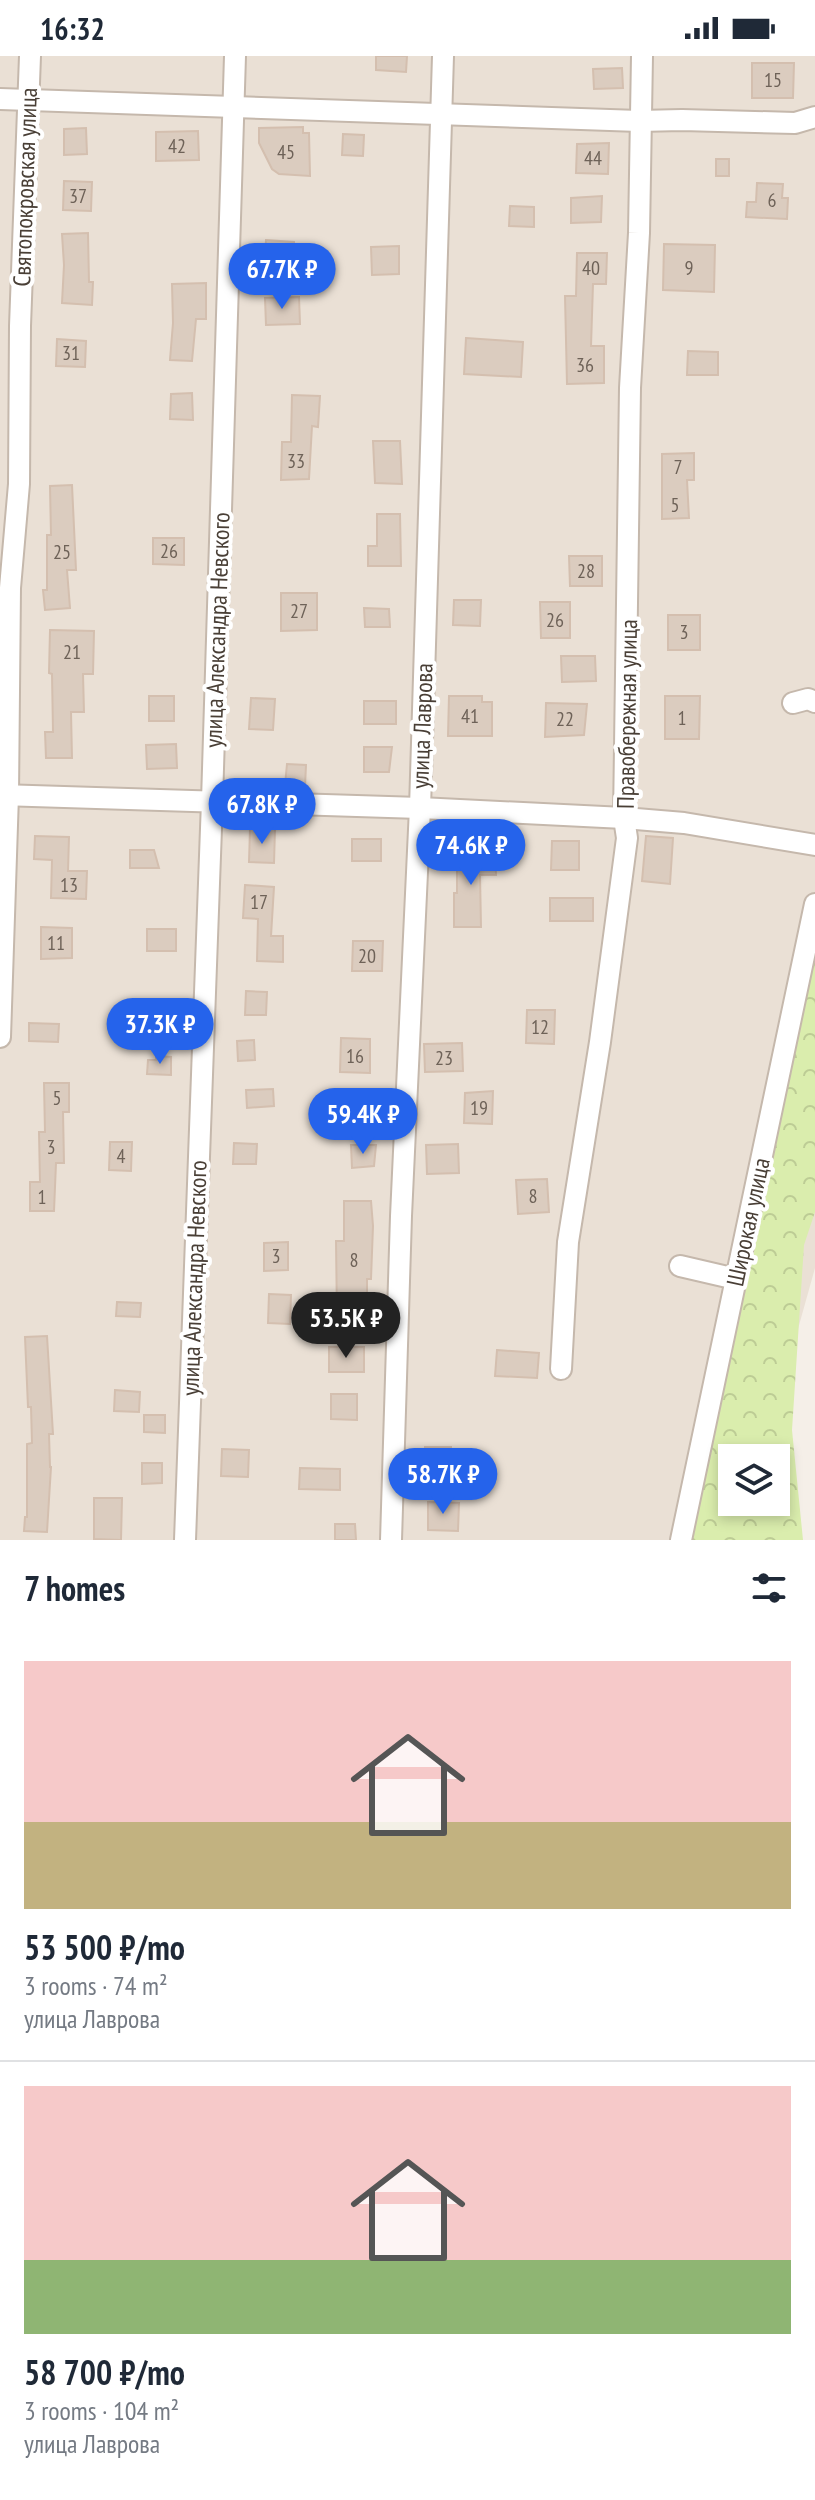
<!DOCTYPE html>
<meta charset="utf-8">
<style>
body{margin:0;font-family:"PT Sans Narrow",sans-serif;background:#f6f6f7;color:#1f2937;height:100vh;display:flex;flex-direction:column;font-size:30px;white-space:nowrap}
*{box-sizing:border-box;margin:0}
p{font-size:26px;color:#747a83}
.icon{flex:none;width:44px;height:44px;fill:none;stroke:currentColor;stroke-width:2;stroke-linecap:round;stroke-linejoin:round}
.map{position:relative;height:1484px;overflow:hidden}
.details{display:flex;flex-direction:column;background:#fff;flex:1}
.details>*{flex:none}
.buttons{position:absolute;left:718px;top:1388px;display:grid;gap:16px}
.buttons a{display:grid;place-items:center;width:72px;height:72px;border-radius:0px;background:#fff;box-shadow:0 4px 12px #0003;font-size:40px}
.price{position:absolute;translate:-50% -68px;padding:0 18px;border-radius:28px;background:#2563eb;color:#fff;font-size:26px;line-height:52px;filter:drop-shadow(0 2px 4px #0008)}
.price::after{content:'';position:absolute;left:50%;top:48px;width:24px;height:18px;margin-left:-12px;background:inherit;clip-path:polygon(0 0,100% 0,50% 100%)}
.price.selected{background:#222;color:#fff}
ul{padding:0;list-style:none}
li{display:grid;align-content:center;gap:16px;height:424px;padding:0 24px}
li+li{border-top:2px solid #e0e1e3}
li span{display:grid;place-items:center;height:248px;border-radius:0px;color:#555}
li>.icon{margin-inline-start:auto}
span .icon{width:144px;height:144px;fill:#fffc;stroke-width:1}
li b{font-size:34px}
h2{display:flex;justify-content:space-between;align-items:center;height:96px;padding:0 24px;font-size:34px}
.status{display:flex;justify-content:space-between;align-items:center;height:56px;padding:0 40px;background:#fff;direction:ltr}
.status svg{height:22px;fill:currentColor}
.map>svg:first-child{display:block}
.residential{fill:#eae0d5}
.forest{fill:url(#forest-crowns);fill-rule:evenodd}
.building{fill:#dbccbf;stroke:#d4bfaf;stroke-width:2}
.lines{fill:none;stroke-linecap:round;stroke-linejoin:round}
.minor-casing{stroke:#c5b8ac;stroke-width:24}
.minor{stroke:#fff;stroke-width:20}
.labels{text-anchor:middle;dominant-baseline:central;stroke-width:8;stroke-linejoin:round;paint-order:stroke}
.number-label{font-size:20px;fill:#6e6258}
.street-label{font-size:24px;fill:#493f36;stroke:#fff}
</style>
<div class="status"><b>16:32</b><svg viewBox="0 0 49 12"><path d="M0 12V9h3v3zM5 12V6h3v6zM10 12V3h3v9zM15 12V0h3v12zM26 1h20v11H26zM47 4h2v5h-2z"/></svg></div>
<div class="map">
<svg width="815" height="1484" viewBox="0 0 815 1484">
<defs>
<pattern id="forest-crowns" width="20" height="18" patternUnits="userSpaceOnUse" patternTransform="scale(2)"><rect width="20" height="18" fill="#daedad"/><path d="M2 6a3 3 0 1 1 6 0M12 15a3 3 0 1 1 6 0" fill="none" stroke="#bdcc95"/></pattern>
</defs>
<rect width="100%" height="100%" fill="#f5efe8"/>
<path class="residential" d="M0,0H815V1212L762,1402H732V1446L770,1484H0Z"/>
<path class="forest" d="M815,854V1156L804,1189L792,1374L803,1484H675ZM732,1402H776V1446H732Z"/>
<g class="building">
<path d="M376,0H407L406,16L376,14Z"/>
<path d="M752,7H794L793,42H752Z"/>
<path d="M622,12L623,32L594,33L593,13Z"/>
<path d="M303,71V77H309L310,120L279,118L272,113L259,87V72Z"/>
<path d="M86,72L87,98L64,99V73Z"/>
<path d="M198,75L199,104L156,105V76Z"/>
<path d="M343,78L364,79L363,100L342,99Z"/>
<path d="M609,87L608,118L576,117L577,88Z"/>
<rect x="716" y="103" width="13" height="17"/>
<path d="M64,125L92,126L91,155L63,154Z"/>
<path d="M757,127L783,128L782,142H788L787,163L746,161L747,146H756Z"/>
<path d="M602,140L601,166L571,167V142Z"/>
<path d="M510,150L534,151V171L509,170Z"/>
<path d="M88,177L89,226H93L92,249L62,247L64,209L62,178Z"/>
<path d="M266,184L294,186L293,216L264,214Z"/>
<path d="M664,188L715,189L714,236L663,234Z"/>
<path d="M399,190V218L372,219L371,191Z"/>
<path d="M577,197H607L606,228H593L591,290H604V327L567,328L565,240H576Z"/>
<path d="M206,227V263H196L192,305L170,304L173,267L172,228Z"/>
<path d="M299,241L300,268L266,269L265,242Z"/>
<path d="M466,282L523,286L521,321L464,318Z"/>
<path d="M57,283L86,285L85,311L56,310Z"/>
<path d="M688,295L718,296V319H687Z"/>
<path d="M192,337L193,364L170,363L171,338Z"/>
<path d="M292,339L320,340L318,371L312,370L309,423L281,424L282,386H291Z"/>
<path d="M373,385H400L402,428L375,427Z"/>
<path d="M694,397V424H687L689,462L662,463V398Z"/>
<path d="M72,429L76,514H67L70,552L45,554L43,534H47V479H51L50,430Z"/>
<path d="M377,458H400L401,510H368V490H377Z"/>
<path d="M153,482H184V509L153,508Z"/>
<path d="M569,500H602V530H570Z"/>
<path d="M281,537H317V574L281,575Z"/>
<path d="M454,544H481L480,570L453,569Z"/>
<path d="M540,546H570V582H541Z"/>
<path d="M364,552L389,553L390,571H365Z"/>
<rect x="668" y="559" width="32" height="35"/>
<path d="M50,574L94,575L93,618H83L84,656H71L72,702H46L45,676H53L52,618L49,617Z"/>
<path d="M561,600H595L596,625L562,626Z"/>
<rect x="149" y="640" width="25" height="25"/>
<path d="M449,640H482V646H492V680H448Z"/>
<path d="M665,640H700L699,683H665Z"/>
<path d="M251,642L275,643L273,674L249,673Z"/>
<rect x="364" y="645" width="32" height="23"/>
<path d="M546,647L587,648L584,679L545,681Z"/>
<path d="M176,688L177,712L147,713L146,689Z"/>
<path d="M364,691H392L389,716H364Z"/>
<path d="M287,708L306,709L305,731L285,729Z"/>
<path d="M250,773H275L274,807L249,806Z"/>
<path d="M35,780L69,781L68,815H87L86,843L51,842L52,804L34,803Z"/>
<path d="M646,780L673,782L670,828L642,825Z"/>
<rect x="352" y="783" width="29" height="22"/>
<path d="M552,785H579V814H551Z"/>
<path d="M130,794H154L159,812H130Z"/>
<path d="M495,797L496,819H480L481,871H454V837H457V798Z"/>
<path d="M245,829L274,831L271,880H283V906L257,905L258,863L243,862Z"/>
<rect x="550" y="842" width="43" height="23"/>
<path d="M41,871L72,872V902L41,903Z"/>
<rect x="147" y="873" width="29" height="22"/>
<path d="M353,885H383L382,915H352Z"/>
<path d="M246,935L267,936L266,959H245Z"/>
<path d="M527,954H555L554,988L526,987Z"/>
<path d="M29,967L59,968L58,986L29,985Z"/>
<path d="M341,982L370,983V1017L340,1016Z"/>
<path d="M254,984L255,1004L238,1005L237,985Z"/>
<path d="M462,987L463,1015L425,1016L424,988Z"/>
<path d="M156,1000L171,1001V1019L147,1018L148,1004H156Z"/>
<path d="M44,1027H69V1056H63L64,1107H56L54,1155H30V1126H40L39,1076H45Z"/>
<path d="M273,1033L274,1050L247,1052L246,1034Z"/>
<path d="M493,1035L492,1068L464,1067L465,1037Z"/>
<path d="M349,1048H376L377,1069L349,1070Z"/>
<path d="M110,1086H132L131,1115L109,1114Z"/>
<path d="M234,1087L257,1088L256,1108H233Z"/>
<path d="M458,1088L459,1117L427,1118L426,1089Z"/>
<path d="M351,1089H376L374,1110L352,1112Z"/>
<path d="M547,1123L549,1156L518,1158L516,1124Z"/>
<path d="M344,1145H371L373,1170L371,1223H367V1262H337L336,1185H344Z"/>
<path d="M288,1186V1214L264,1215V1187Z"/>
<path d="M269,1238L291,1239L290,1268L268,1267Z"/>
<path d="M117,1246L141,1247L140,1261L116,1260Z"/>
<path d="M47,1280L53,1378H49L50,1411H51L47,1476L24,1475L25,1461H27V1388L32,1387L31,1351H28L25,1281Z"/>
<rect x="329" y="1291" width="35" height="25"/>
<path d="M497,1294L539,1297L537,1322L495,1320Z"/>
<path d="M115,1334L140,1336L139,1356L114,1355Z"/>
<path d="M331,1338H357V1364L331,1363Z"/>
<path d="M144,1359H165V1377L144,1376Z"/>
<path d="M425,1391H451V1423L424,1422Z"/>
<path d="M222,1393L249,1394L248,1421L221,1420Z"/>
<path d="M142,1407H162V1427L142,1428Z"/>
<path d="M300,1412L340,1413V1434L299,1433Z"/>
<path d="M94,1442H122L121,1484L94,1483Z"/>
<path d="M428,1446L459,1447L458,1475L428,1474Z"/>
<path d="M335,1468H355L356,1484H335Z"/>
</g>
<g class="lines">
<g class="minor-casing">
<g id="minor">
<path d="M0,43L639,65L682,64L795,67L815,61"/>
<path d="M793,647L808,643L815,646"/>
<path d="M0,739L420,752L624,762L684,767L815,789"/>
<path d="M0,981L8,739L10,532L19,428L20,270L30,0"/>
<path d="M680,1210L736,1223"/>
<path d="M561,1313L568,1186L600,986L627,782L624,762L630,332L639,177L642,0"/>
<path d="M185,1484L212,745L235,0"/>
<path d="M391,1484L401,1160L420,752L443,0"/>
<path d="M681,1484L815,848"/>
</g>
</g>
<use href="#minor" class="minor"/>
</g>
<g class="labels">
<g class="number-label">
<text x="773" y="24">15</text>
<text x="177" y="90">42</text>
<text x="286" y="96">45</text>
<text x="593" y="102">44</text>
<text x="78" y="140">37</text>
<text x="772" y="144">6</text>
<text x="591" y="212">40</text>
<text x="689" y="212">9</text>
<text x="71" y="297">31</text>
<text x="585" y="309">36</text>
<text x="296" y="405">33</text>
<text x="678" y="411">7</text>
<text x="675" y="449">5</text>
<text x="169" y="495">26</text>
<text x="62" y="496">25</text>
<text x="586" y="515">28</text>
<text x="299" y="555">27</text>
<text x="555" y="564">26</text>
<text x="684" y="576">3</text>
<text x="72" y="596">21</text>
<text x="470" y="660">41</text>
<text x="682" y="662">1</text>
<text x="565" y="663">22</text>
<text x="69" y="829">13</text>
<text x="259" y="846">17</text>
<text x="56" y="887">11</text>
<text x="367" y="900">20</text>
<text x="540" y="971">12</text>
<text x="355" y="1000">16</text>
<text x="444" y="1002">23</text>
<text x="57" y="1042">5</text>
<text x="479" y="1052">19</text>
<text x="51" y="1091">3</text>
<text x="121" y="1100">4</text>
<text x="533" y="1140">8</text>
<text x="42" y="1141">1</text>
<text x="276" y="1200">3</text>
<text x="354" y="1204">8</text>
</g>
<g class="street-label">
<text transform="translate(25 131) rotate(-88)">Святопокровская улица</text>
<text transform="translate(217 574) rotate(-88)">улица Александра Невского</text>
<text transform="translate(627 658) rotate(-89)">Правобережная улица</text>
<text transform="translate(422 670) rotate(-88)">улица Лаврова</text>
<text transform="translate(748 1166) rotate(-78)">Широкая улица</text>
<text transform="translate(194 1222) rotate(-88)">улица Александра Невского</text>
</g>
</g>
</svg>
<div class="buttons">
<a><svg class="icon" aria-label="layers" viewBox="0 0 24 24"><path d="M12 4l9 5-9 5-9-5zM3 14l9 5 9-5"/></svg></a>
</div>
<b class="price" style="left:282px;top:255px">67.7K ₽</b>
<b class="price" style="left:262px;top:790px">67.8K ₽</b>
<b class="price" style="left:471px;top:831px">74.6K ₽</b>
<b class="price" style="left:160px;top:1010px">37.3K ₽</b>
<b class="price" style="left:363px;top:1100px">59.4K ₽</b>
<b class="price selected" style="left:346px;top:1304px">53.5K ₽</b>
<b class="price" style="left:443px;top:1460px">58.7K ₽</b>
</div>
<section class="details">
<h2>7 homes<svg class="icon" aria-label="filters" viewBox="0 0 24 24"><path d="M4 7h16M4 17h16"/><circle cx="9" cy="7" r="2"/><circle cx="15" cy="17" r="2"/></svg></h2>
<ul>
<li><span style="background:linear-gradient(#f6c9c9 65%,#c2b280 0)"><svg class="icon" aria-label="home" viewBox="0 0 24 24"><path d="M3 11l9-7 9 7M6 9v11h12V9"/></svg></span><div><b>53 500 ₽/mo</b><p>3 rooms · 74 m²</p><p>улица Лаврова</p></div></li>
<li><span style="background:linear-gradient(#f6c9c9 70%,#8fb573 0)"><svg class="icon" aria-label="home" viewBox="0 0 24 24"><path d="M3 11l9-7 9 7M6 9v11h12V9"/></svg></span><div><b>58 700 ₽/mo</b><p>3 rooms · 104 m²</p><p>улица Лаврова</p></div></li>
</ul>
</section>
